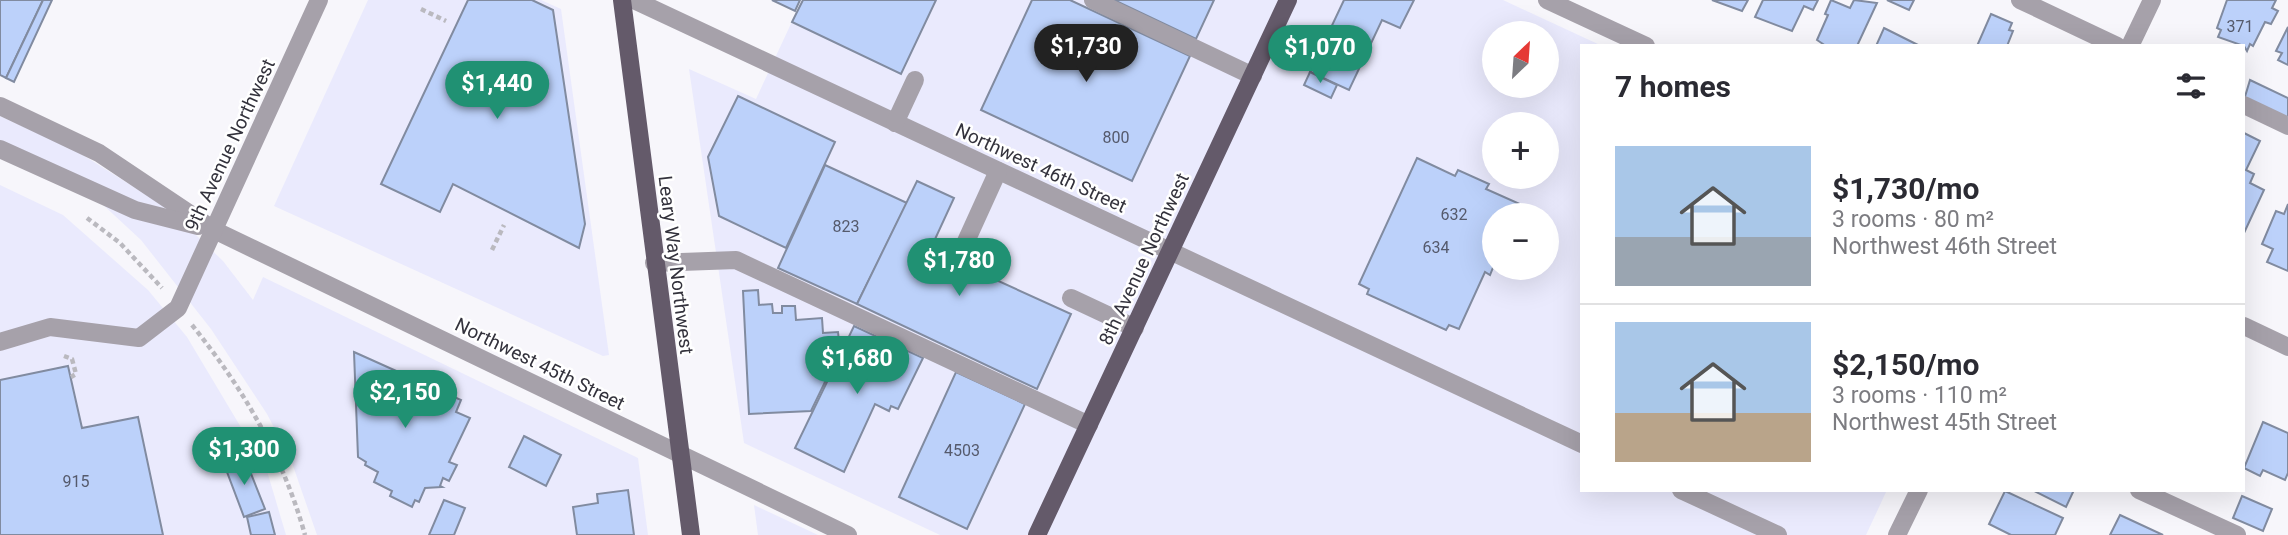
<!DOCTYPE html>
<meta charset="utf-8">
<style>
body{margin:0;font-family:Roboto,sans-serif;background:#f2f2f3;color:#2b2b33;height:100vh;display:flex;flex-direction:column;font-size:26px;white-space:nowrap}
*{box-sizing:border-box;margin:0}
p{font-size:23px;color:#7c7c81}
.icon{flex:none;width:38px;height:38px;fill:none;stroke:currentColor;stroke-width:2;stroke-linecap:round;stroke-linejoin:round}
.map{position:relative;flex:1;overflow:hidden}
.drawer{position:absolute;left:1580px;top:44px;width:665px;height:448px;display:flex;flex-direction:column;background:#fff;border-radius:0px;box-shadow:0 7px 28px #0002}
.drawer>*{flex:none}
.needle{width:46px;rotate:25deg}
.buttons{position:absolute;left:1482px;top:21px;display:grid;gap:14px}
.buttons a{display:grid;place-items:center;width:77px;height:77px;border-radius:50%;background:#fff;box-shadow:0 7px 28px #0002;font-size:35px}
.price{position:absolute;translate:-50% -60px;padding:0 16px;border-radius:24px;background:#209173;color:#fff;font-size:23px;line-height:46px;filter:drop-shadow(0 2px 4px #0008)}
.price::after{content:'';position:absolute;left:50%;top:42px;width:21px;height:16px;margin-left:-10px;background:inherit;clip-path:polygon(0 0,100% 0,50% 100%)}
.price.selected{background:#222;color:#fff}
ul{padding:0;list-style:none}
li{display:flex;align-items:center;gap:21px;height:175px;padding:0 35px}
li+li{border-top:2px solid #e1e1e2}
li span{display:grid;place-items:center;flex:none;width:196px;height:140px;border-radius:0px;color:#555}
li>.icon{margin-inline-start:auto}
span .icon{width:84px;height:84px;fill:#fffc;stroke-width:1}
li b{font-size:30px}
h2{display:flex;justify-content:space-between;align-items:center;height:84px;padding:0 35px;font-size:30px}
.map>svg:first-child{display:block}
.built{fill:#eaeafd;fill-rule:evenodd}
.building{fill:#bcd1fa;stroke:#818ba0;stroke-width:2}
.lines{fill:none;stroke-linecap:round;stroke-linejoin:round}
.path{stroke:#bab9bf;stroke-width:4.5;stroke-dasharray:5 3.5;stroke-linecap:butt}
.minor{stroke:#a6a1aa;stroke-width:18}
.major{stroke:#645a6a;stroke-width:18}
.labels{text-anchor:middle;dominant-baseline:central;stroke-width:5;stroke-linejoin:round;paint-order:stroke}
.number-label{font-size:16px;fill:#555a6c}
.street-label{font-size:19px;fill:#33323c;stroke:#fff}
</style>
<div class="map">
<svg width="2288" height="535" viewBox="0 0 2288 535">
<rect width="100%" height="100%" fill="#f7f6fb"/>
<g class="built">
<path d="M368,0H541L561,9L609,355L603,356L274,206Z"/>
<path d="M802,0H1503L1600,45L1582,46V490H1887L1866,535H940L744,443L689,69L756,99ZM1494,33H1547V86H1494ZM1494,124H1547V177H1494ZM1494,215H1547V268H1494Z"/>
<path d="M0,116L78,152L169,209L223,261L253,300L263,277L638,458L648,535H317L291,460L267,414L211,329L141,240L100,202L0,142Z"/>
<path d="M0,185L63,215L148,290L187,337L267,471L286,535H0Z"/>
<path d="M754,505L818,535H758Z"/>
</g>
<g class="building">
<path d="M0,0H43L6,78L0,75Z"/>
<path d="M43,0H52L14,82L6,78Z"/>
<path d="M468,0H532L553,10L585,224L579,248L453,184L440,212L381,184Z"/>
<path d="M772,0H800L795,11Z"/>
<path d="M803,0H936L901,74L792,22Z"/>
<path d="M1032,0H1070L1190,56L1132,181L981,110Z"/>
<path d="M1114,0H1214L1196,39Z"/>
<path d="M1344,0H1414L1400,28L1382,20L1349,90L1310,72Z"/>
<path d="M1712,0H1748L1742,11Z"/>
<path d="M1763,0H1818L1813,10L1804,6L1792,31L1755,17Z"/>
<path d="M1831,0L1850,8L1854,0L1877,3L1857,46H1826L1817,40L1828,15L1825,14Z"/>
<path d="M1887,0H1914L1909,10Z"/>
<path d="M2227,0H2276L2272,8L2278,11L2271,24L2265,22L2253,46L2250,44L2247,51L2244,46L2218,37L2221,30L2217,28Z"/>
<path d="M1991,14L2012,23L2009,30L2013,31L2007,46H1977Z"/>
<path d="M2288,27V65L2278,60L2282,53L2276,51Z"/>
<path d="M1884,28L1920,46H1876Z"/>
<path d="M1310,72L1337,85L1331,98L1304,85Z"/>
<path d="M2250,80L2288,98V120L2244,100Z"/>
<path d="M738,96L835,142L786,248L719,216L708,157Z"/>
<path d="M2244,133L2260,141L2246,170L2254,174L2250,183L2264,190L2244,233Z"/>
<path d="M1417,158L1455,176L1458,170L1489,184L1486,189L1522,205L1517,215H1494V265L1490,275L1485,272L1459,329L1449,325L1446,330L1367,294L1369,289L1359,284Z"/>
<path d="M825,165L907,203L857,304L778,268Z"/>
<path d="M917,181L954,198L930,250L1071,314L1037,389L857,304Z"/>
<path d="M2288,204V271L2267,262L2273,249L2262,244L2276,211L2284,214Z"/>
<path d="M758,290L759,305L772,304L773,313H782V306H795L796,320L822,318L823,333L838,332L840,351L811,411L749,414L743,291Z"/>
<path d="M854,326L923,358L898,409L891,406L889,411L875,404L844,472L795,448Z"/>
<path d="M354,352L461,400L456,412L470,418L449,462L457,465L449,481L443,478L440,486L442,487L425,488L419,502L415,500L412,507L390,496L392,491L374,482L378,472L365,465L366,462L358,457Z"/>
<path d="M68,366L82,428L138,417L163,535H0V380Z"/>
<path d="M956,372L1025,404L967,529L899,497Z"/>
<path d="M2263,422L2288,433V473L2285,480L2263,470L2260,476L2244,468Z"/>
<path d="M524,436L561,455L546,486L509,467Z"/>
<path d="M244,456L265,509L244,517L224,464Z"/>
<path d="M628,490L634,535H577L573,507L598,503L597,494Z"/>
<path d="M2032,490H2074L2066,507Z"/>
<path d="M2005,491L2063,518L2055,535H2011L1989,524Z"/>
<path d="M2242,496L2272,509L2263,531L2233,518Z"/>
<path d="M444,500L465,508L454,535H429Z"/>
<path d="M269,512L275,535H251L247,517Z"/>
<path d="M2120,515L2163,535H2110Z"/>
</g>
<g class="lines">
<g class="path">
<path d="M421,9L446,21"/>
<path d="M87,218L120,243L162,288"/>
<path d="M492,250L504,225"/>
<path d="M192,325C243,388 283,456 305,535"/>
<path d="M64,356L72,359L76,374L71,377"/>
</g>
<g class="minor">
<path d="M634,0L1582,444"/>
<path d="M1093,0L1253,76"/>
<path d="M1547,0L1646,46"/>
<path d="M2020,0L2117,46"/>
<path d="M2130,46L2152,0"/>
<path d="M2244,105L2288,126"/>
<path d="M0,106L99,153L214,230L848,535"/>
<path d="M895,123L915,80"/>
<path d="M0,149L135,210L198,226"/>
<path d="M963,248L998,171"/>
<path d="M654,263L736,260L1089,425"/>
<path d="M1071,298L1135,328"/>
<path d="M2244,326L2288,347"/>
<path d="M0,342L50,327L139,338L178,308L319,0"/>
<path d="M1681,490L1778,535"/>
<path d="M2139,490L2237,535"/>
<path d="M1897,535L1919,490"/>
</g>
<g class="major">
<path d="M622,0L691,535"/>
<path d="M1037,535L1288,0"/>
</g>
</g>
<g class="labels">
<g class="number-label">
<text x="2240" y="26">371</text>
<text x="1116" y="137">800</text>
<text x="1454" y="214">632</text>
<text x="846" y="226">823</text>
<text x="1436" y="247">634</text>
<text x="962" y="450">4503</text>
<text x="76" y="481">915</text>
</g>
<g class="street-label">
<text transform="translate(230 145) rotate(-65)">9th Avenue Northwest</text>
<text transform="translate(1041 168) rotate(25)">Northwest 46th Street</text>
<text transform="translate(1144 259) rotate(-65)">8th Avenue Northwest</text>
<text transform="translate(676 265) rotate(83)">Leary Way Northwest</text>
<text transform="translate(540 364) rotate(26)">Northwest 45th Street</text>
</g>
</g>
</svg>
<div class="buttons">
<a><svg class="needle" viewBox="-14 -14 28 28"><path d="M0-13l5 13h-10z" fill="#e53935"/><path d="M0 13l5-13h-10z" fill="#7c7c81"/></svg></a>
<a>+</a>
<a>−</a>
</div>
<b class="price selected" style="left:1086px;top:84px">$1,730</b>
<b class="price" style="left:1320px;top:85px">$1,070</b>
<b class="price" style="left:497px;top:121px">$1,440</b>
<b class="price" style="left:959px;top:298px">$1,780</b>
<b class="price" style="left:857px;top:396px">$1,680</b>
<b class="price" style="left:405px;top:430px">$2,150</b>
<b class="price" style="left:244px;top:487px">$1,300</b>
<section class="drawer">
<h2>7 homes<svg class="icon" aria-label="filters" viewBox="0 0 24 24"><path d="M4 7h16M4 17h16"/><circle cx="9" cy="7" r="2"/><circle cx="15" cy="17" r="2"/></svg></h2>
<ul>
<li><span style="background:linear-gradient(#a9c7e8 65%,#9aa5b1 0)"><svg class="icon" aria-label="home" viewBox="0 0 24 24"><path d="M3 11l9-7 9 7M6 9v11h12V9"/></svg></span><div><b>$1,730/mo</b><p>3 rooms · 80 m²</p><p>Northwest 46th Street</p></div></li>
<li><span style="background:linear-gradient(#a9c7e8 65%,#b9a48a 0)"><svg class="icon" aria-label="home" viewBox="0 0 24 24"><path d="M3 11l9-7 9 7M6 9v11h12V9"/></svg></span><div><b>$2,150/mo</b><p>3 rooms · 110 m²</p><p>Northwest 45th Street</p></div></li>
</ul>
</section>
</div>
